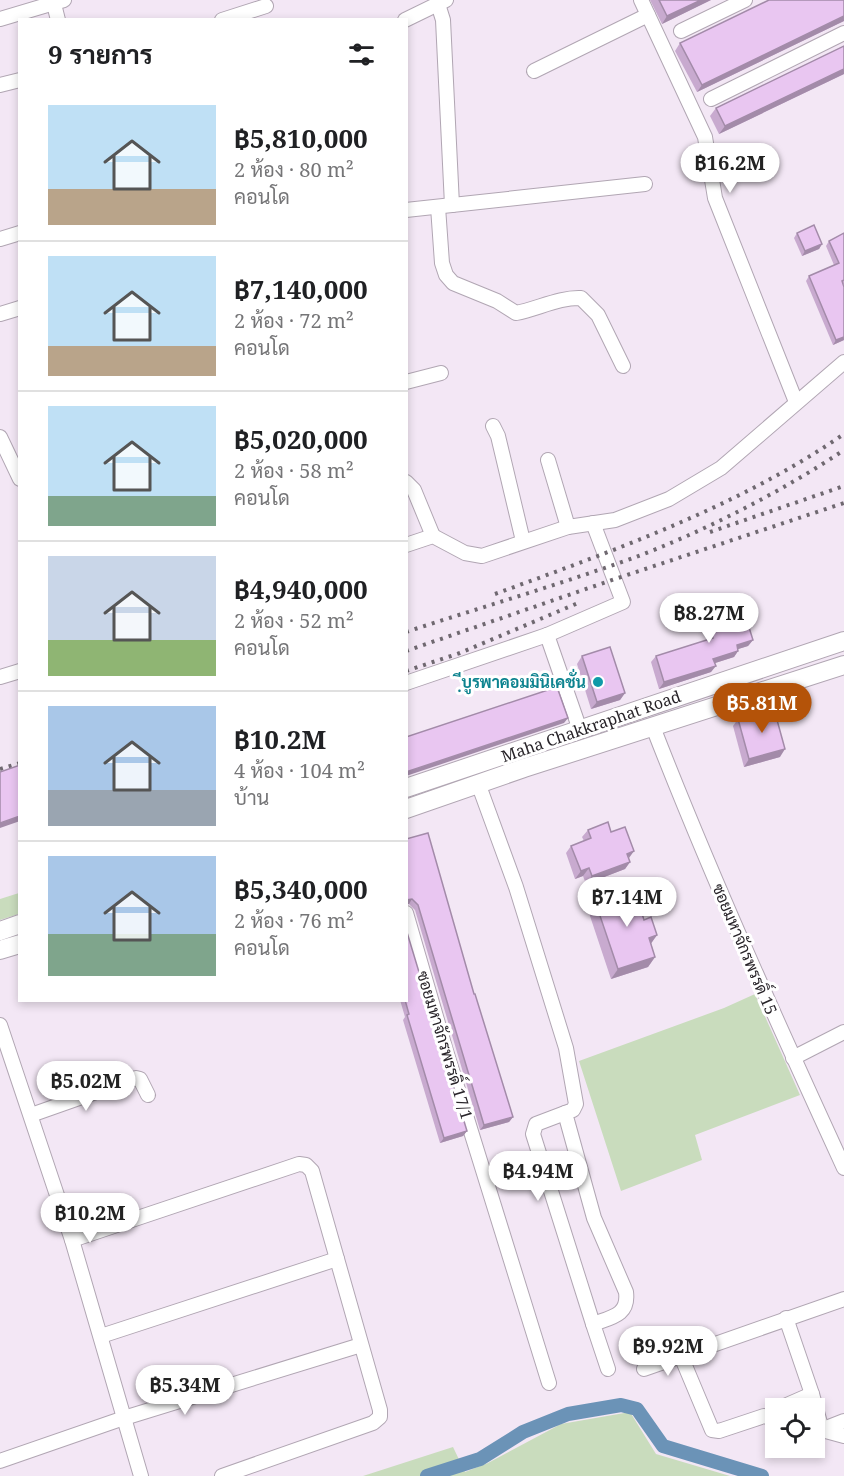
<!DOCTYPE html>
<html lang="th">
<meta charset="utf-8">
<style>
body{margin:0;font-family:"Noto Serif",Sarabun,serif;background:#f2f2f2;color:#202124;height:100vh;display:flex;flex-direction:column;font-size:22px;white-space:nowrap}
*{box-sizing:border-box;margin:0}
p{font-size:20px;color:#757577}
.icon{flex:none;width:33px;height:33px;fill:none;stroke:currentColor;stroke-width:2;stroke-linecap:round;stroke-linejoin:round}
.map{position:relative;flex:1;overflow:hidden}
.side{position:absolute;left:18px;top:18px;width:390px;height:984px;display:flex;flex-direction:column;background:#fff;border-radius:0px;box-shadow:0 3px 9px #0003}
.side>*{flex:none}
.buttons{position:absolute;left:765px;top:1398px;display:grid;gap:12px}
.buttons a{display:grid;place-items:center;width:60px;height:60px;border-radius:0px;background:#fff;box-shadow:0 3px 9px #0003;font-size:30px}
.price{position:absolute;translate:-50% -51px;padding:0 14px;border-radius:21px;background:#fff;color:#222;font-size:20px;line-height:39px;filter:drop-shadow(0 2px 3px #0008)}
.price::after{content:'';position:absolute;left:50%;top:36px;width:18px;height:14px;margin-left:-9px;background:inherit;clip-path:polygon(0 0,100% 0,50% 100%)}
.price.current{background:#b45309;color:#fff}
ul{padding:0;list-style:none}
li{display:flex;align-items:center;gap:18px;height:150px;padding:0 30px}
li+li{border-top:2px solid #e0e0e0}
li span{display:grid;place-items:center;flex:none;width:168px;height:120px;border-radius:0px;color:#555}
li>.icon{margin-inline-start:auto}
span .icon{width:72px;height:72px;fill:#fffc;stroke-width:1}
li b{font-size:26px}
h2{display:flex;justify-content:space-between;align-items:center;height:72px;padding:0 30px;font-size:26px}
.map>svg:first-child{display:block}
.green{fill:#c9dcbd}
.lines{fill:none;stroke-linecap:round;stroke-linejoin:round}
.canal{stroke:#6b93b7;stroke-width:14}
.minor-casing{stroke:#b1a6b3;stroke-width:16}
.major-casing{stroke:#b1a6b3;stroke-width:20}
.minor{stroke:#fff;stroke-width:14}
.major{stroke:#fff;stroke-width:18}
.rail{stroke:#6f6870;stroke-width:4;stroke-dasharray:3 6;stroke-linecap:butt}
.wall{fill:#c8aacf}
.shaded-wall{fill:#a38ba9}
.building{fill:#e9c6f1;stroke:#a38ba9;stroke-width:1.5}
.culture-dot{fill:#0f9aa8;stroke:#fff;stroke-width:2}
.labels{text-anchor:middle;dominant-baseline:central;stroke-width:6;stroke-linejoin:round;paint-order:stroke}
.culture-label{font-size:16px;font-weight:bold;fill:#0d838f;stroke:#fff;text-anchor:end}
.street-label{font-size:16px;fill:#282429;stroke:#fff}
</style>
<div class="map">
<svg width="844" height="1476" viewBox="0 0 844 1476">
<rect width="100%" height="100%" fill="#f3e7f5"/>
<g class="green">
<path d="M19,893V914L0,920V899Z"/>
<path d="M755,994L800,1095L695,1135L702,1160L621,1191L579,1061L724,1008Z"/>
<path d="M630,1412L656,1454L730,1476H363L453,1447L465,1472L488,1463L561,1424Z"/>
</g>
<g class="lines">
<path class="canal" d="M427,1476L480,1459L523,1432L568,1414L621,1405L637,1409L663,1446L762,1476"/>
<g class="minor-casing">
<g id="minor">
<path d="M53,0L58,20"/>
<path d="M641,0L705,137L715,198L796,402"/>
<path d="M438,4L443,20L452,205"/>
<path d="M0,19L64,0"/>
<path d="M222,20L266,6"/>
<path d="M405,20L446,0"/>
<path d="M681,31L745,0"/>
<path d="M534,71L648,15"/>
<path d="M0,85L20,80"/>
<path d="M711,99L844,33"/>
<path d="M438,207L442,263L446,275L453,283L497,301L516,313C537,309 560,297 581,298L598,315L623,366"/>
<path d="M406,210L645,184"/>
<path d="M0,239L20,233"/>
<path d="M0,314L20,308"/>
<path d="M406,382L441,373"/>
<path d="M493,426L498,436L523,541"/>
<path d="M0,437L20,479"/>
<path d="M548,460L568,527"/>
<path d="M406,482L414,490L433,536"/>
<path d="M406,545L433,536L465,553L482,556L568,527L615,520L669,499L721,468L844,362"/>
<path d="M0,677L20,671"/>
<path d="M406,683L547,635"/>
<path d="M653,727C711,876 777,1022 844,1168"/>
<path d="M580,730L547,635L623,602L593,523"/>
<path d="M478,783L516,887L566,1048L576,1104L573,1110L565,1113L594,1218L626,1292C629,1315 612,1317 593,1324L608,1369"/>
<path d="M406,913L446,1051L549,1383"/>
<path d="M0,1025L72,1240L141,1476"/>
<path d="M793,1058L844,1032"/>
<path d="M565,1113L536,1124L533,1134L593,1324"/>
<path d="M31,1115L136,1078L140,1079L148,1095"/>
<path d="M72,1240L299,1164L306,1165L312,1171L380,1410V1417L373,1423L222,1476"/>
<path d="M786,1318L812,1394L822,1430L844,1436"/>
<path d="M101,1336L337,1259"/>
<path d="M681,1356L712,1430L719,1431L764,1416L776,1419"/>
<path d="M644,1369L844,1299"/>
<path d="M780,1408L812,1394"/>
<path d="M821,1430L844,1421"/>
<path d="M0,1461L124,1418L361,1345"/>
</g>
</g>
<g class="major-casing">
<g id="major">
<path d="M406,788L844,641"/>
<path d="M406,809L524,768L844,665"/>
<path d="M0,931L20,924"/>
<path d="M0,950L20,944"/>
</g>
</g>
<use href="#minor" class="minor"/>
<use href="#major" class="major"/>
<g class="rail">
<path d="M710,532L844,486"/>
<path d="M495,594C615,550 738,507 844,434"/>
<path d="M406,632C482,607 558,585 633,558C701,533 783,491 844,450"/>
<path d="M406,651L615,579L844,503"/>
<path d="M406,671L460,653L578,603"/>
<path d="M0,769L20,763"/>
</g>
</g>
<g class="wall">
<path d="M650,0H711L662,24Z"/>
<path d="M844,0V21L697,92L675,51L680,43Z"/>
<path d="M844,46V74L719,134L710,116L716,108Z"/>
<path d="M797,233L822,244L819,249L802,256L794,238Z"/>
<path d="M844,233V284H843L844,287V340L833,345L806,281L809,276L834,265L826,246L829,241Z"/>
<path d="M705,613L753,640L748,646L738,649V651L734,657L715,663L711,672L659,689L651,662L656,656L707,640L701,619Z"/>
<path d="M582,656L625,693L620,700L591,709L577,664Z"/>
<path d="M738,719L780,757L744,767L733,726Z"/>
<path d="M588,830L611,832L630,862L625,869L586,884L583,876L575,879L566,853L571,846L584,841L582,837Z"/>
<path d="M406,839L474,994L513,1117L509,1122L480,1130L415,910L409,904Z"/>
<path d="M595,901L644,920L657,935L651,943L655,957L648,967L611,979L588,910Z"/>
<path d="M400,1000H406L467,1131L463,1136L440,1143L403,1020L405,1017Z"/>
</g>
<g class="shaded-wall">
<path d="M701,0H711L662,24L667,16Z"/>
<path d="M844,16V21L697,92L702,85Z"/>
<path d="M844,69V74L719,134L725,126Z"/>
<path d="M822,244L819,249L802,256L805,251Z"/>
<path d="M844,337V340L833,345L836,340Z"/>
<path d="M753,640L748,646L732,651L737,645Z"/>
<path d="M738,651L734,657L709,665L713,659Z"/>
<path d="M716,666L711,672L659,689L664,682Z"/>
<path d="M625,693L620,700L591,709L597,702Z"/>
<path d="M568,718L564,723L406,776V772Z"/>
<path d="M785,749L780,757L744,767L749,759Z"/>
<path d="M20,816V821L0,828V823Z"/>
<path d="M634,851L629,858L627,854Z"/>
<path d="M630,862L625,869L586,884L592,876Z"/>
<path d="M589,868L583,876L575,879L581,871Z"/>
<path d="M407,899H412L409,904L406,905Z"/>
<path d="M657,935L650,945L649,938Z"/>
<path d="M655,957L648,967L611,979L618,969Z"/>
<path d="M513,1117L509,1122L480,1130L484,1125Z"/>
<path d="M467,1131L463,1136L440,1143L444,1138Z"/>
</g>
<g class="building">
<path d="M659,0H701L667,16Z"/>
<path d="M769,0H844V16L702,85L680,43Z"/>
<path d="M844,46V69L725,126L716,108Z"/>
<path d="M814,225L822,244L805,251L797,233Z"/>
<path d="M844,233V280L842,281L844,287V337L836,340L809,276L839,263L829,241Z"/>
<path d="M741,602L753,640L737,645L738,651L713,659L716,666L664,682L656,656L713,638L705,613Z"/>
<path d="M610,647L625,693L597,702L582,656Z"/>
<path d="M557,687L568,718L406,772V737Z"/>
<path d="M774,709L785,749L749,759L738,719Z"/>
<path d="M20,765V816L0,823V772Z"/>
<path d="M608,822L611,832L625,827L634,851L627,854L630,862L592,876L589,868L581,871L571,846L591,838L588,830Z"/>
<path d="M428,833L474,994H475L513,1117L484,1125L418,905L412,899L406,900V839Z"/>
<path d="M634,887L644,920L651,917L657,935L649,938L655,957L618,969L595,901Z"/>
<path d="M406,929L467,1131L444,1138L407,1015L409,1014L405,1000H406Z"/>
</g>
<circle class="culture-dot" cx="598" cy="682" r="6"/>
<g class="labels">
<g class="culture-label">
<text x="586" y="682">ฺีบูรพาคอมมินิเคชั่น</text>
</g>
<g class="street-label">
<text transform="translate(591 726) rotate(-19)">Maha Chakkraphat Road</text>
<text transform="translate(745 949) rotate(67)">ซอยมหาจักรพรรดิ์ 15</text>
<text transform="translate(445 1045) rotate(73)">ซอยมหาจักรพรรดิ์ 17/1</text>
</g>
</g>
</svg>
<div class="buttons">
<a><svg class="icon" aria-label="locate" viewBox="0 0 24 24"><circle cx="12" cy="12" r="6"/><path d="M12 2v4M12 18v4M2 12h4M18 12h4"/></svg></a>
</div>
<b class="price" style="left:730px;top:194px">฿16.2M</b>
<b class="price" style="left:709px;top:644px">฿8.27M</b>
<b class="price current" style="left:762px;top:734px">฿5.81M</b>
<b class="price" style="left:627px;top:928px">฿7.14M</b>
<b class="price" style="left:86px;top:1112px">฿5.02M</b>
<b class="price" style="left:538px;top:1202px">฿4.94M</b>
<b class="price" style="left:90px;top:1244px">฿10.2M</b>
<b class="price" style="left:668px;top:1377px">฿9.92M</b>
<b class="price" style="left:185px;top:1416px">฿5.34M</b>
<section class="side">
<h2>9 รายการ<svg class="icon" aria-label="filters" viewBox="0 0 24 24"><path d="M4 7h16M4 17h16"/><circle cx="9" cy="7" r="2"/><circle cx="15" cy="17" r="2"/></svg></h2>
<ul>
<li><span style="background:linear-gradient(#bfe0f5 70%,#b9a48a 0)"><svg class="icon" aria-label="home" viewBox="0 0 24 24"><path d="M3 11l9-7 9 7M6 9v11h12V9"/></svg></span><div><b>฿5,810,000</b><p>2 ห้อง · 80 m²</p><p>คอนโด</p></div></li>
<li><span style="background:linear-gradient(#bfe0f5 75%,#b9a48a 0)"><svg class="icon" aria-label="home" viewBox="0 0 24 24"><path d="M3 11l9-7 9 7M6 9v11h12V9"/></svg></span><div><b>฿7,140,000</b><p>2 ห้อง · 72 m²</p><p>คอนโด</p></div></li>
<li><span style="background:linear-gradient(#bfe0f5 75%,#7fa58c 0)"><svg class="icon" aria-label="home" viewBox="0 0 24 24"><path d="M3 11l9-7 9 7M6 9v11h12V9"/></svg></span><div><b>฿5,020,000</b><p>2 ห้อง · 58 m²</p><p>คอนโด</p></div></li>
<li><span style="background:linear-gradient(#c9d6e8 70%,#8fb573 0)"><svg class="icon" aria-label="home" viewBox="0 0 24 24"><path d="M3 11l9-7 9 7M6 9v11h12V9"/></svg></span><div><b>฿4,940,000</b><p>2 ห้อง · 52 m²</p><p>คอนโด</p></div></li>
<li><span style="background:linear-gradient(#a9c7e8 70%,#9aa5b1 0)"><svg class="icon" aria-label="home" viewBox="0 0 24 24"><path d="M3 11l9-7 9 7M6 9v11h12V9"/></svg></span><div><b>฿10.2M</b><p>4 ห้อง · 104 m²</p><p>บ้าน</p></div></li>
<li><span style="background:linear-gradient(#a9c7e8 65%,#7fa58c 0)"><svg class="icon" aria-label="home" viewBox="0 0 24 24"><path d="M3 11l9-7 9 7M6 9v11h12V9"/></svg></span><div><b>฿5,340,000</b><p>2 ห้อง · 76 m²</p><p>คอนโด</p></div></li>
</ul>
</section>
</div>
